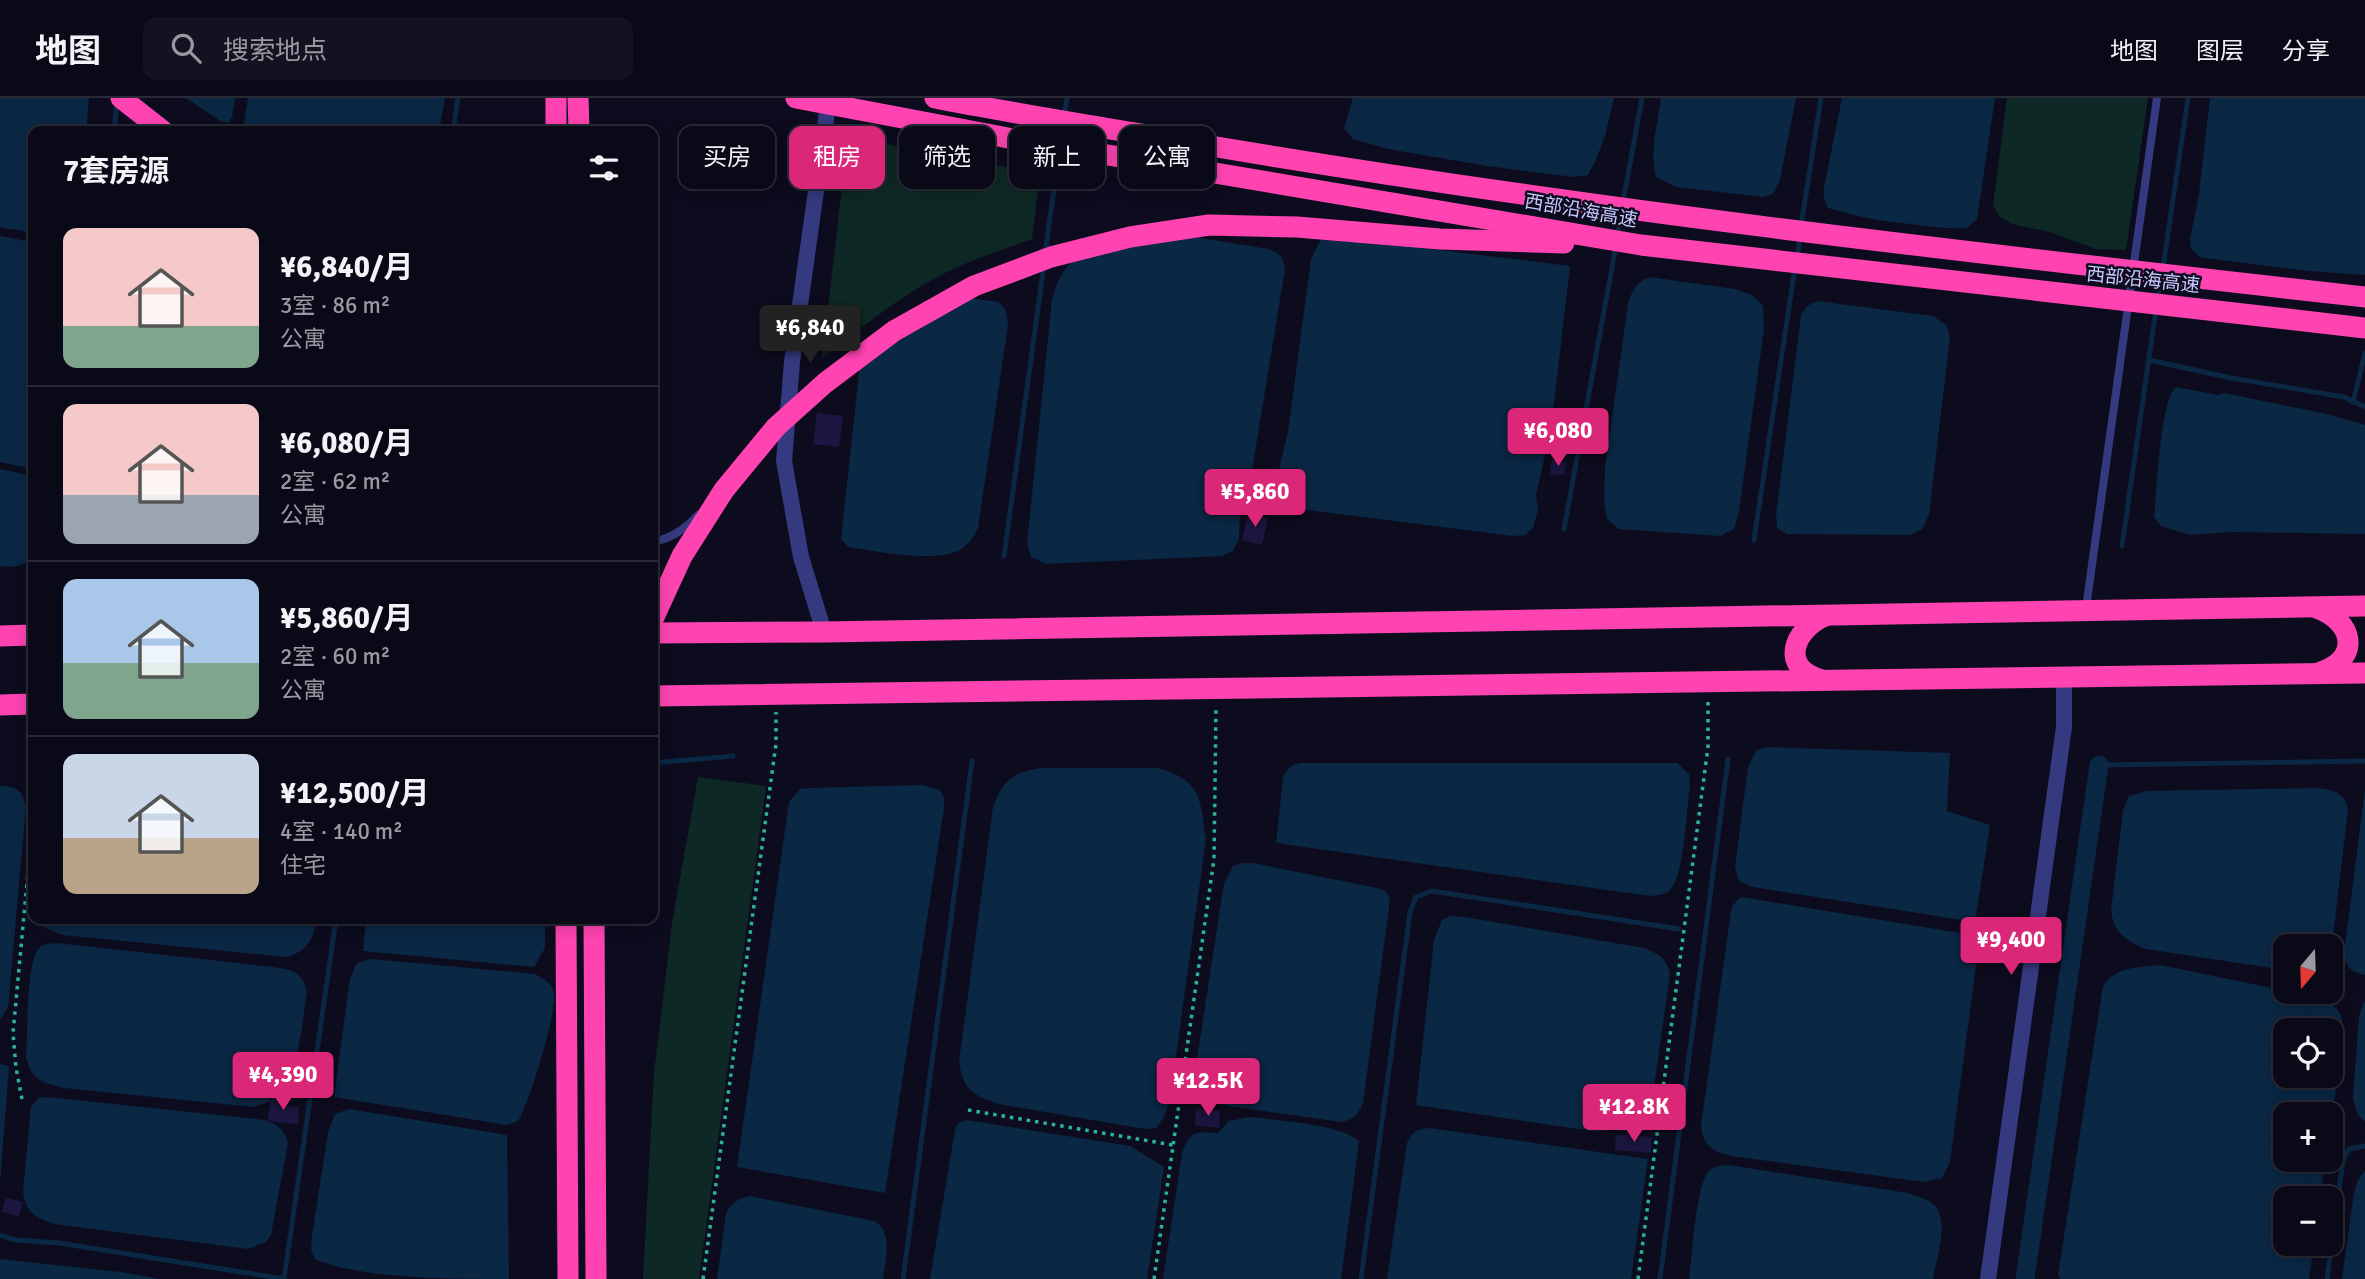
<!DOCTYPE html>
<html lang="zh">
<meta charset="utf-8">
<style>
body{margin:0;font-family:Signika,"Noto Sans SC",sans-serif;background:#131220;color:#f1f3f6;height:100vh;display:flex;flex-direction:column;font-size:26px;white-space:nowrap}
*{box-sizing:border-box;margin:0}
p{font-size:23px;color:#999aa1}
.icon{flex:none;width:38px;height:38px;fill:none;stroke:currentColor;stroke-width:2;stroke-linecap:round;stroke-linejoin:round}
.map{position:relative;flex:1;overflow:hidden}
.details{position:absolute;left:28px;top:28px;width:630px;height:798px;display:flex;flex-direction:column;background:#0a0917;border-radius:14px;box-shadow:0 4px 18px #0003,0 0 0 2px #2a2a36}
.details>*{flex:none}
.banner{position:absolute;left:679px;top:28px;width:665px;height:63px;display:flex;gap:14px}
.needle{width:46px;rotate:199deg}
.tools{position:absolute;left:2273px;top:836px;display:grid;gap:14px}
.tools a{display:grid;place-items:center;width:70px;height:70px;border-radius:14px;background:#0a0917;box-shadow:0 4px 18px #0003,0 0 0 2px #2a2a36;font-size:35px}
.price{position:absolute;translate:-50% -60px;padding:0 16px;border-radius:7px;background:#db2777;color:#fff;font-size:23px;line-height:46px;filter:drop-shadow(0 2px 4px #0008)}
.price::after{content:'';position:absolute;left:50%;top:42px;width:21px;height:16px;margin-left:-10px;background:inherit;clip-path:polygon(0 0,100% 0,50% 100%)}
.price.selected{background:#222;color:#fff}
ul{padding:0;list-style:none}
li{display:flex;align-items:center;gap:21px;height:175px;padding:0 35px}
li+li{border-top:2px solid #2a2a36}
li span{display:grid;place-items:center;flex:none;width:196px;height:140px;border-radius:14px;color:#555}
li>.icon{margin-inline-start:auto}
span .icon{width:84px;height:84px;fill:#fffc;stroke-width:1}
li b{font-size:30px}
h2{display:flex;justify-content:space-between;align-items:center;height:84px;padding:0 35px;font-size:30px}
.tag{padding:0 24px;border-radius:14px;background:#0a0917;box-shadow:0 4px 18px #0003,0 0 0 2px #2a2a36;font-size:24px;line-height:63px}
.tag.selected{background:#db2777;color:#fff}
header{display:flex;align-items:center;gap:42px;box-sizing:border-box;height:98px;padding:0 35px;background:#0a0917;border-bottom:2px solid #2a2a36}
header strong{font-size:33px}
nav{display:flex;gap:38px;margin-inline-start:auto;font-size:24px}
.search{width:490px;height:63px;background:#131220;display:flex;align-items:center;gap:18px;box-sizing:border-box;padding:0 24px;border-radius:14px;color:#999aa1;font-size:26px}
.map>svg:first-child{display:block}
.green{fill:#0e2925}
.water{fill:#0a2744;fill-rule:evenodd}
.pier{fill:#0d0c1f}
.lines{fill:none;stroke-linecap:round;stroke-linejoin:round}
.stream{stroke:#0a2744;stroke-width:5}
.canal{stroke:#0a2744;stroke-width:19}
.building{fill:#1b1740}
.path{stroke:#29b39c;stroke-width:3.5;stroke-dasharray:3.5 5;stroke-linecap:butt}
.lane{stroke:#353a80;stroke-width:8}
.street{stroke:#353a80;stroke-width:16}
.highway{stroke:#ff44b2;stroke-width:21}
.highway-bridge{stroke:#ff44b2;stroke-width:21}
.labels{text-anchor:middle;dominant-baseline:central;stroke-width:5;stroke-linejoin:round;paint-order:stroke}
.street-label{font-size:19px;fill:#cac9ff;stroke:#0d0c1f}
</style>
<header>
<strong>地图</strong>
<div class="search"><svg class="icon" aria-label="search" viewBox="0 0 24 24"><circle cx="10" cy="10" r="6"/><path d="M15 15l6 6"/></svg>搜索地点</div>
<nav><a>地图</a><a>图层</a><a>分享</a></nav>
</header>
<div class="map">
<svg width="2365" height="1181" viewBox="0 0 2365 1181">
<rect width="100%" height="100%" fill="#0d0c1f"/>
<g class="green">
<path d="M2007,0H2148L2126,152L2096,151L2050,134L2012,126L1999,118L1993,107Z"/>
<path d="M848,39L1040,75L1032,141C998,153 963,164 932,182C892,204 857,233 822,260Z"/>
<path d="M698,679L766,688L699,1181H643L654,975L672,826Z"/>
</g>
<g class="water">
<path d="M0,0H89L86,33H33V135L0,129Z"/>
<path d="M186,0H235L232,19L229,24H222Z"/>
<path d="M248,0H445L439,33H243Z"/>
<path d="M1353,0H1614L1605,38L1595,64L1588,77L1574,79L1487,68L1388,51L1353,41L1344,30Z"/>
<path d="M1661,0H1796L1780,82L1773,96L1763,99L1676,89L1656,79C1649,53 1658,25 1661,0Z"/>
<path d="M1842,0H1995L1977,121L1967,130C1920,132 1874,123 1828,110L1824,101V90Z"/>
<path d="M2210,0H2365V177L2293,172L2199,159L2191,150L2190,141L2199,96Z"/>
<path d="M0,138L33,144V371L0,364Z"/>
<path d="M1195,139L1268,151C1280,155 1283,158 1285,171L1246,409L1240,414L1239,441L1233,453L1222,458L1046,466L1031,459L1027,445L1052,202C1057,183 1063,170 1078,158Z"/>
<path d="M1321,141L1366,143L1570,168L1551,331L1536,397L1538,412L1533,430L1525,437L1513,438L1300,411L1287,406L1280,395L1278,375L1288,334L1311,161Z"/>
<path d="M1649,179L1735,191L1752,197L1763,208L1764,231L1739,413L1734,431L1720,438L1619,431L1607,421L1604,402L1605,370L1628,206C1632,192 1636,185 1649,179Z"/>
<path d="M962,199L999,204L1006,213L1008,227L978,430C973,439 970,445 961,451C939,466 875,453 848,449L841,441L860,266Z"/>
<path d="M1817,203L1933,218L1946,227L1950,238L1929,417L1922,431L1911,437L1787,436L1777,430L1776,416L1801,217L1807,208Z"/>
<path d="M2176,289L2218,297L2224,295L2327,316L2365,327V436L2230,434L2190,437L2161,428L2154,419C2157,395 2160,301 2176,289Z"/>
<path d="M0,371L33,378V462L14,469L0,468Z"/>
<path d="M1765,649L1950,655L1947,713L1990,727L1975,824L1753,789L1739,783L1735,769L1748,669L1756,653Z"/>
<path d="M1301,665H1677L1689,676L1690,687C1687,708 1684,778 1671,791C1666,797 1658,797 1650,798L1276,745L1283,680C1287,670 1291,667 1301,665Z"/>
<path d="M1040,670H1158C1202,683 1200,700 1206,741L1170,1001L1164,1019L1156,1030L1145,1031L998,1006C973,997 963,992 959,964L993,709C1003,682 1012,675 1040,670Z"/>
<path d="M923,687L940,692L944,700V710L885,1095L737,1069L789,704L800,691L809,690Z"/>
<path d="M0,688C18,688 23,693 26,710L8,909L0,922Z"/>
<path d="M2317,690C2333,692 2344,694 2348,710L2331,857V849H2286L2285,872L2146,851C2126,843 2114,835 2111,813L2123,712L2129,698L2146,693Z"/>
<path d="M2365,691V877C2351,874 2345,869 2344,855Z"/>
<path d="M1242,765H1253L1382,791L1387,795L1390,802L1363,1005C1358,1017 1354,1021 1342,1024L1228,1008C1208,1002 1195,996 1195,974L1224,785L1233,768Z"/>
<path d="M1741,799L1960,835L1975,844L1978,852L1950,1064L1942,1080L1924,1084L1731,1058C1712,1053 1703,1048 1701,1028L1731,813L1733,807Z"/>
<path d="M1450,818L1465,819L1644,850C1658,855 1666,860 1670,875L1649,1025L1598,1034L1416,1007L1434,842L1442,822Z"/>
<path d="M38,821H317C313,841 308,852 288,859L62,837L42,828Z"/>
<path d="M366,821H545V850L534,869L363,853Z"/>
<path d="M57,845L273,869C292,872 303,873 307,895C302,921 299,979 279,997C273,1003 262,1006 254,1009L64,990C42,984 32,983 26,959C28,936 26,871 37,853C42,845 49,846 57,845Z"/>
<path d="M371,861L535,876C544,881 552,885 554,895C557,914 529,1007 518,1023L507,1027L334,999L350,880L357,865Z"/>
<path d="M2160,867L2316,899C2326,903 2336,906 2341,918C2348,937 2334,998 2331,1021V1017H2286V1062H2325L2320,1101H2286V1146H2314L2309,1181H2060L2058,1177L2103,888C2116,868 2137,870 2160,867ZM2286,933H2331V978H2286Z"/>
<path d="M2365,902V1023C2356,1017 2355,1009 2353,999L2359,918Z"/>
<path d="M0,966L9,968L0,1085Z"/>
<path d="M47,999L265,1022C278,1027 284,1031 288,1045L271,1137L266,1144L248,1151L54,1126C36,1120 25,1114 23,1094L31,1009L38,1000Z"/>
<path d="M349,1011L507,1037L509,1181C455,1181 359,1181 315,1161L311,1151L312,1138L328,1034L335,1016Z"/>
<path d="M1249,1019C1273,1022 1347,1027 1359,1044L1341,1181H1163L1182,1055C1190,1033 1196,1033 1218,1035L1229,1023Z"/>
<path d="M966,1022L1130,1048L1164,1069L1147,1181H930L955,1032L957,1026Z"/>
<path d="M1429,1030L1648,1061L1631,1181H1387L1407,1045C1412,1034 1417,1031 1429,1030Z"/>
<path d="M1728,1067L1908,1095C1916,1098 1927,1100 1933,1106C1951,1122 1936,1161 1933,1181H1689C1692,1160 1696,1087 1708,1074C1714,1068 1720,1068 1728,1067Z"/>
<path d="M2365,1073V1181H2342L2354,1094L2358,1082Z"/>
<path d="M749,1098L874,1123C894,1134 885,1162 883,1181H717L726,1115C732,1105 737,1101 749,1098Z"/>
<path d="M0,1161L120,1174L160,1181H0Z"/>
</g>
<g class="pier">
<path d="M1841,118L1970,133L1938,135L1900,130Z"/>
<path d="M2194,159L2365,180L2293,176L2198,162Z"/>
<path d="M1650,176L1735,188L1745,191L1645,177Z"/>
</g>
<g class="lines">
<g class="stream">
<path d="M1064,18L1067,0"/>
<path d="M114,33L117,3"/>
<path d="M453,33L458,0"/>
<path d="M1623,104L1642,0"/>
<path d="M1801,128L1821,0"/>
<path d="M1617,138L1622,113"/>
<path d="M1045,156L1059,55"/>
<path d="M1797,160L1800,138"/>
<path d="M2163,170L2188,0"/>
<path d="M2158,201L2161,180"/>
<path d="M2149,262L2231,280L2344,299L2365,309"/>
<path d="M2353,304L2365,255"/>
<path d="M1564,431L1616,148"/>
<path d="M1754,442L1795,169"/>
<path d="M2122,448L2156,211"/>
<path d="M1004,458L1044,166"/>
<path d="M653,665L733,658"/>
<path d="M2099,667L2365,663"/>
<path d="M0,1137L15,1142L59,1145L285,1181"/>
<path d="M284,1181L336,821"/>
<path d="M903,1181L972,663"/>
<path d="M1361,1181L1410,814L1416,799L1432,793L1679,831"/>
<path d="M1660,1181L1728,661"/>
<path d="M2327,1181L2343,1063L2349,1051L2365,1048"/>
</g>
<path class="canal" d="M2025,1181L2099,667"/>
</g>
<g class="building">
<path d="M817,315L843,318L839,349L813,346Z"/>
<path d="M1552,362L1566,364L1564,377L1550,376Z"/>
<path d="M1248,415L1268,420L1262,447L1242,442Z"/>
<path d="M271,999L287,1000V1008L299,1009L298,1026L268,1023Z"/>
<path d="M1196,1010L1220,1013L1219,1030L1195,1027Z"/>
<path d="M1616,1036L1652,1039L1651,1055L1615,1052Z"/>
<path d="M6,1100L23,1104L19,1118L2,1114Z"/>
</g>
<g class="lines">
<g class="path">
<path d="M22,1001L16,970L13,935L33,720"/>
<path d="M968,1012L1173,1047"/>
<path d="M703,1181L776,646V614"/>
<path d="M1154,1181L1214,761L1216,610"/>
<path d="M1638,1181L1708,649V603"/>
</g>
<g class="lane">
<path d="M653,444C672,440 685,431 698,417"/>
<path d="M2086,510L2157,0"/>
</g>
<g class="street">
<path d="M824,534L801,459L784,363L792,264L829,0"/>
<path d="M1988,1181L2064,629V580"/>
</g>
<g class="highway">
<path d="M121,0L163,33"/>
<path d="M556,0V33"/>
<path d="M578,0L579,33"/>
<path d="M2317,510C2353,523 2362,560 2321,574"/>
<path d="M653,535L824,534L2365,508"/>
<path d="M0,538L33,537"/>
<path d="M1822,582C1779,570 1793,532 1825,518"/>
<path d="M653,598L2365,575"/>
<path d="M0,607L33,606"/>
<path d="M566,821L568,1181"/>
<path d="M594,821L596,1181"/>
</g>
<g class="highway-bridge">
<path d="M796,0L1019,42L1641,147L2365,230"/>
<path d="M935,0C1011,15 1088,27 1164,40C1562,109 1964,154 2365,199"/>
<path d="M653,521L682,458L724,392L776,329L825,285L894,233L974,188L1051,159L1130,139L1209,127L1297,129L1440,141L1564,145"/>
</g>
</g>
<g class="labels">
<g class="street-label">
<text transform="translate(1581 113) rotate(10)">西部沿海高速</text>
<text transform="translate(2143 182) rotate(6)">西部沿海高速</text>
</g>
</g>
</svg>
<div class="tools">
<a><svg class="needle" viewBox="-14 -14 28 28"><path d="M0-13l5 13h-10z" fill="#e53935"/><path d="M0 13l5-13h-10z" fill="#999aa1"/></svg></a>
<a><svg class="icon" aria-label="locate" viewBox="0 0 24 24"><circle cx="12" cy="12" r="6"/><path d="M12 2v4M12 18v4M2 12h4M18 12h4"/></svg></a>
<a>+</a>
<a>−</a>
</div>
<b class="price selected" style="left:810px;top:267px">¥6,840</b>
<b class="price" style="left:1558px;top:370px">¥6,080</b>
<b class="price" style="left:1255px;top:431px">¥5,860</b>
<b class="price" style="left:2011px;top:879px">¥9,400</b>
<b class="price" style="left:283px;top:1014px">¥4,390</b>
<b class="price" style="left:1208px;top:1020px">¥12.5K</b>
<b class="price" style="left:1634px;top:1046px">¥12.8K</b>
<div class="banner">
<a class="tag">买房</a>
<a class="tag selected">租房</a>
<a class="tag">筛选</a>
<a class="tag">新上</a>
<a class="tag">公寓</a>
</div>
<section class="details">
<h2>7套房源<svg class="icon" aria-label="filters" viewBox="0 0 24 24"><path d="M4 7h16M4 17h16"/><circle cx="9" cy="7" r="2"/><circle cx="15" cy="17" r="2"/></svg></h2>
<ul>
<li><span style="background:linear-gradient(#f6c9c9 70%,#7fa58c 0)"><svg class="icon" aria-label="home" viewBox="0 0 24 24"><path d="M3 11l9-7 9 7M6 9v11h12V9"/></svg></span><div><b>¥6,840/月</b><p>3室 · 86 m²</p><p>公寓</p></div></li>
<li><span style="background:linear-gradient(#f6c9c9 65%,#9aa5b1 0)"><svg class="icon" aria-label="home" viewBox="0 0 24 24"><path d="M3 11l9-7 9 7M6 9v11h12V9"/></svg></span><div><b>¥6,080/月</b><p>2室 · 62 m²</p><p>公寓</p></div></li>
<li><span style="background:linear-gradient(#a9c7e8 60%,#7fa58c 0)"><svg class="icon" aria-label="home" viewBox="0 0 24 24"><path d="M3 11l9-7 9 7M6 9v11h12V9"/></svg></span><div><b>¥5,860/月</b><p>2室 · 60 m²</p><p>公寓</p></div></li>
<li><span style="background:linear-gradient(#c9d6e8 60%,#b9a48a 0)"><svg class="icon" aria-label="home" viewBox="0 0 24 24"><path d="M3 11l9-7 9 7M6 9v11h12V9"/></svg></span><div><b>¥12,500/月</b><p>4室 · 140 m²</p><p>住宅</p></div></li>
</ul>
</section>
</div>
